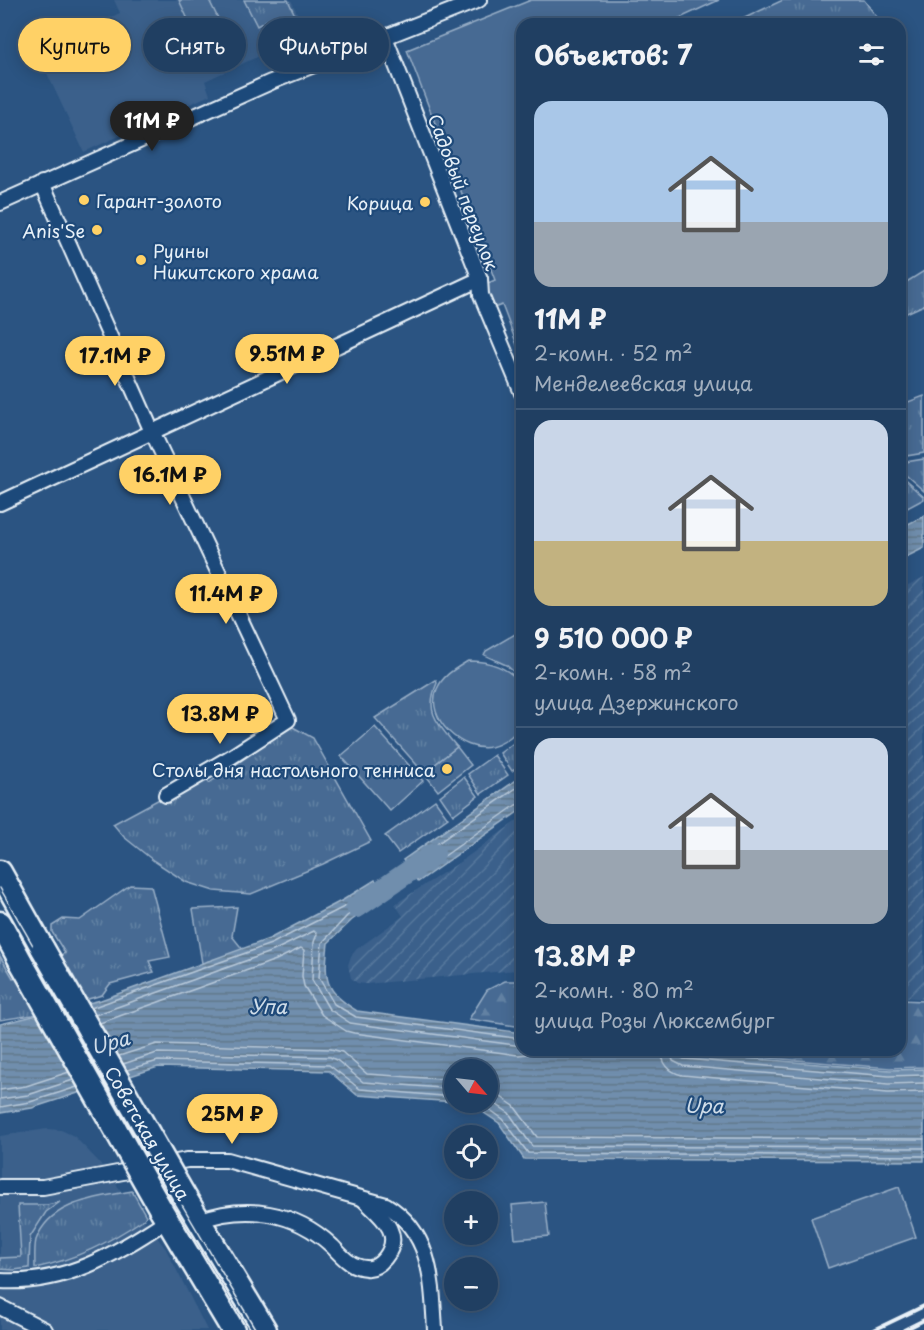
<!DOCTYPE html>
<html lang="ru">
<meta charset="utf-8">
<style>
body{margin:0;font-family:"Playpen Sans",sans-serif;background:#2d4a6b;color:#f1f3f6;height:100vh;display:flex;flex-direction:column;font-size:22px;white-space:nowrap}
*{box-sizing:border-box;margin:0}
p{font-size:20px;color:#a2afbe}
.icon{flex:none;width:33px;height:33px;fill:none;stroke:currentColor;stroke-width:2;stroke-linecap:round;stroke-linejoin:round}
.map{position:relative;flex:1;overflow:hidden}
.panel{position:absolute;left:516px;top:18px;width:390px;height:1038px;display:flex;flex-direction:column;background:#203f62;border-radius:18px;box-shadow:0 3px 15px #0003,0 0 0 2px #3d5877}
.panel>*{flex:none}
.top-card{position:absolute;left:18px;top:18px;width:408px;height:54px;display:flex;gap:12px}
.needle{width:39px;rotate:118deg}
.buttons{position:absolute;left:444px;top:1059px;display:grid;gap:12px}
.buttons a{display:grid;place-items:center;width:54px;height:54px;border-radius:50%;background:#203f62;box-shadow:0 3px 15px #0003,0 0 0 2px #3d5877;font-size:30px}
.price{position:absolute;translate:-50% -51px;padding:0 14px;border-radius:21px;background:#ffd166;color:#111;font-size:20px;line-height:39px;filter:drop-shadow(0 2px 3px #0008)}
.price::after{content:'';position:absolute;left:50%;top:36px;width:18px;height:14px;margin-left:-9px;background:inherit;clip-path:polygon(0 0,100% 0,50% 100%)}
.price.active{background:#222;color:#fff}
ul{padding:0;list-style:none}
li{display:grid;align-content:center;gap:12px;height:318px;padding:0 18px}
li+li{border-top:2px solid #3d5877}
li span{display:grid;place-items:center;height:186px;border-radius:18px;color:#555}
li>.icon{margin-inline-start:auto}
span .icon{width:108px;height:108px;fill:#fffc;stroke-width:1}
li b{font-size:26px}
h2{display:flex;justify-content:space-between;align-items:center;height:72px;padding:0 18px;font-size:26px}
.pill{padding:0 21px;border-radius:27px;background:#203f62;box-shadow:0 3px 15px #0003,0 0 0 2px #3d5877;font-size:21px;line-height:54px}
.pill.active{background:#ffd166;color:#111}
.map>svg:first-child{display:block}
.built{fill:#3a608b}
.industrial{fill:url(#industrial-furrows)}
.grass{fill:url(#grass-tufts);stroke:#98aec6;stroke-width:1.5}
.forest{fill:url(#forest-firs);stroke:#98aec6;stroke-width:1.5}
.green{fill:#476b93;stroke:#98aec6;stroke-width:1.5}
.water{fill:url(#water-rules);stroke:#a0b6cb;stroke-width:1.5;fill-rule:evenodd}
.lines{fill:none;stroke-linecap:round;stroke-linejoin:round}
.shore{stroke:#b8c9da;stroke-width:1.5}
.river{stroke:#708ead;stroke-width:22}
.minor-casing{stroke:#e8f1f8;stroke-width:18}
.primary-casing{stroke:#e8f1f8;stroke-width:27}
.minor{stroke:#1f4a7a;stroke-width:14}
.primary{stroke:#1f4a7a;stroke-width:22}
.tram{stroke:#e8f1f8;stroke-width:1.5}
.rail{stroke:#e8f1f8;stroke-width:4}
.primary-bridge-casing{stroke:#e8f1f8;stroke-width:27;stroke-linecap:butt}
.primary-bridge{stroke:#1f4a7a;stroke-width:22}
.poi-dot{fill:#ffd166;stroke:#1f4a7a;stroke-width:2}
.labels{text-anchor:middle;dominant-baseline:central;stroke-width:4.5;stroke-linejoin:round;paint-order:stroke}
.street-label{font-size:18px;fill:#e8f1f8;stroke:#1f4a7a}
.poi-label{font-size:18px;fill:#e8f1f8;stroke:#1f4a7a;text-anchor:end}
.water-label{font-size:20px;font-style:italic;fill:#d0dde9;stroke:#1f4a7a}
</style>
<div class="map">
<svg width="924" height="1330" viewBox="0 0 924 1330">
<defs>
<pattern id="industrial-furrows" width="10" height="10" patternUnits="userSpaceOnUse" patternTransform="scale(1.5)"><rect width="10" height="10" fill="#3a608b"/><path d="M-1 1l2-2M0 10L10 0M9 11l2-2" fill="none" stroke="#56779c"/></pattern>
<pattern id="grass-tufts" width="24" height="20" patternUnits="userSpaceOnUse" patternTransform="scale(1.5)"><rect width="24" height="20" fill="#476b93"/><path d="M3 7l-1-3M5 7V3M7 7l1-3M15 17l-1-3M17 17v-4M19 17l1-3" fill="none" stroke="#6281a3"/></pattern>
<pattern id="forest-firs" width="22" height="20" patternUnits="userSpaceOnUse" patternTransform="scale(1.5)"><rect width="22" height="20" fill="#476b93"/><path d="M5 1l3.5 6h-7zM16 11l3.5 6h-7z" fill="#6281a3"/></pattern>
<pattern id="water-rules" width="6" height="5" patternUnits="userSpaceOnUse" patternTransform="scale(1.5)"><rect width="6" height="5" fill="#708ead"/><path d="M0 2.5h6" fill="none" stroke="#61768a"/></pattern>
</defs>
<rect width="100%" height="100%" fill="#2b5482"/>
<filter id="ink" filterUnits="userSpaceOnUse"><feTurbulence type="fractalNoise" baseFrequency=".0167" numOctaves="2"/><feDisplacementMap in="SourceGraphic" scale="12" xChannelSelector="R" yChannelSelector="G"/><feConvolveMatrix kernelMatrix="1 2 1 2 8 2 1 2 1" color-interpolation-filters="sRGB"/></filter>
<g filter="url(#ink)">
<g class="built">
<path d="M114,0H291L307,34L205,81L210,95L84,152L37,52L120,13Z"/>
<path d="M47,1129L61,1130L74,1136L99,1162L166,1249L207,1330H0V1136Z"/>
</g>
<g class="industrial">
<path d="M924,577V999L900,997V589Z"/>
<path d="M522,817V979H519L516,970L366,984L357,983L351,978L348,965L351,956L357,949L403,916L395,904L460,862Z"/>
</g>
<g class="grass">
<path d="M244,0H288L306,39L272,55L259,29L264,27L266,29L274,26L271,18L257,26Z"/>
<path d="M783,0H864L882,24H732Z"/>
<path d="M924,271V305L900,316V286Z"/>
<path d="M924,396V453L900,457V405Z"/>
<path d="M924,459V491L900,470V463Z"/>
<path d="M900,476L924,497V499L900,512Z"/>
<path d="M436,680L437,683C424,713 438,724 457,747L424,773L375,718Z"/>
<path d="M291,726L313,738L371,841L323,864L251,894L214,891L186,882L154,861L124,837L113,824L204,775L209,783Z"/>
<path d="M522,737V764L512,771L500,753Z"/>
<path d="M494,755L508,775L481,794L468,774Z"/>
<path d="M464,777L478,796L453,815L440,796Z"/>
<path d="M435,800L448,818L398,853L385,836Z"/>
<path d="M130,885L151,886L170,957L149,961L154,972L110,984L102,995L33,1015L0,1020V956L13,978L65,953L52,932V926L63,919L80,920Z"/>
<path d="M237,907L232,936L244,951L202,963L193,909Z"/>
<path d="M132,1191L146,1216L144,1219C108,1243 77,1259 35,1268C35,1259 34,1248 36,1240C50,1201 97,1198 132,1191Z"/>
<path d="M60,1202L46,1212L30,1237L29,1268L14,1270L0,1269V1258L21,1257L18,1205H47Z"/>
</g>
<g class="forest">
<path d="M505,981H522V1027L469,1019L487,990Z"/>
<path d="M900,1000L924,1001V1067L890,1068L672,1050H900Z"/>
</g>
<g class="green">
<path d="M179,0H209L236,55L210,67Z"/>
<path d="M531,0H719L667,24H522V358L502,305L494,308L486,284L495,280L407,50Z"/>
<path d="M522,630V679L506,665L484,655L486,651Z"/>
<path d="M468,661C490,661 507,667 522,684V726C513,735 504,744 491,747C463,753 424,719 437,689C443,675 455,669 468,661Z"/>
<path d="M375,727L423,781L390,811L341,756Z"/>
<path d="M457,747L471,765L438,791L424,773Z"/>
<path d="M899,1187L916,1237L828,1268L811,1218Z"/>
<path d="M545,1202L549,1236L515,1239L512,1205Z"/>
</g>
<g class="water">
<path d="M924,516V548L900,560V528Z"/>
<path d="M522,776V809L418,882L403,860Z"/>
<path d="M375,880L387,896L352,920L328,943C324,980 324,990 357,1011L522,1033V1050H649L890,1070L924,1069V1161L524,1159L499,1123L469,1103L357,1095L329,1071L158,1067L32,1108L0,1113V1024L101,1000L269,939L343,900ZM454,1070H488V1102H454Z"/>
</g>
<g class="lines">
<g class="shore">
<path d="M522,784L414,860L413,864L418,871L422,872L516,805L522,804"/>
<path d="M91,1008L271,944L346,906L373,889L377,893L376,896L347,916L322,943L319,978L334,1004L356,1017L522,1039"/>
<path d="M95,1015L273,951L314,931L317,934L314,942L312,980L329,1009L350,1023L522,1046"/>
<path d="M100,1023L276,960L301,948L304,950L302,976L304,986L322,1015L346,1031L354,1033L518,1055L528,1054L536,1050"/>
<path d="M661,1050C662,1064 669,1072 682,1075L888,1093L924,1092"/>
<path d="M670,1050L673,1061L683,1066L888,1084L924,1083"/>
<path d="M678,1050L679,1056L684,1059L889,1076L924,1075"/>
<path d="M119,1056L157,1044L331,1049L342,1052L367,1074L454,1080"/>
<path d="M123,1064L157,1053L330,1057L338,1061L363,1082L454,1089"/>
<path d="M127,1070L158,1061L329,1065L360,1089L454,1097"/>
<path d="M488,1088L514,1106L537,1137L924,1139"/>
<path d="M0,1090L26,1086L69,1072"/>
<path d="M0,1099L28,1095L73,1080"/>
<path d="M488,1099L509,1113L532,1146L924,1148"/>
<path d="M479,1102L503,1119L528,1153L924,1156"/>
<path d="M0,1107L30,1102L77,1087"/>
</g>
<path class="river" d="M357,907L434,854"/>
<g class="minor-casing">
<g id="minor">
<path d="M385,37L480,279L481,295L522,393"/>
<path d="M42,183L149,425L288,720L231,757L166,795"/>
<path d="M0,203L271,82L479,0"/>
<path d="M0,503L480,279"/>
<path d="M0,1187H43L187,1160H227L386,1205C432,1233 432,1281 435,1330"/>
<path d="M198,1221C246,1204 295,1211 332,1246C342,1256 350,1267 366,1268C373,1269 380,1264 385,1258C404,1234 382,1217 365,1201"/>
<path d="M0,1281C64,1285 115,1255 167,1220"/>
<path d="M0,1307L45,1330"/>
</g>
</g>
<g class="primary-casing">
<g id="primary">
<path d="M0,872L43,949"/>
<path d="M0,923L21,962"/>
<path d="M183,1194L265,1330"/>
<path d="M160,1208L233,1330"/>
</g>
</g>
<use href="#minor" class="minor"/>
<use href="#primary" class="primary"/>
<path class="tram" d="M0,888L178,1198L256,1330"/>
<g class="rail">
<path d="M874,1330L924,1306"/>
<path d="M904,1330L924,1320"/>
</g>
<g class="primary-bridge-casing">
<g id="primary-bridge">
<path d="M43,949L183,1194"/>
<path d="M21,962L160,1208"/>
</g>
</g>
<use href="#primary-bridge" class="primary-bridge"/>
</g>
</g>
<g class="poi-dot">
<circle cx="84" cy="200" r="6"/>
<circle cx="425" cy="202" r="6"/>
<circle cx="97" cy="230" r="6"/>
<circle cx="141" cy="260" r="6"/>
<circle cx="447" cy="769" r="6"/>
</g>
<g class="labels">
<g class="street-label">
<text transform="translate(464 192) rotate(69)">Садовый переулок</text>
<text transform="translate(148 1133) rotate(60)">Советская улица</text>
</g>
<g class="poi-label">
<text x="96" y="200" text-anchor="start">Гарант-золото</text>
<text x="413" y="202">Корица</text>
<text x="85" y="230">Anis'Se</text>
<text x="153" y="250" text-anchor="start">Руины<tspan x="153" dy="21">Никитского храма</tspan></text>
<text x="435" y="769">Cтолы дня настольного тенниса</text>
</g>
<g class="water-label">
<text x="268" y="1006">Упа</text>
<text transform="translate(110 1042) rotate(-16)">Upa</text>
<text transform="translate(704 1105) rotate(1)">Upa</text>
</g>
</g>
</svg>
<div class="buttons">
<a><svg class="needle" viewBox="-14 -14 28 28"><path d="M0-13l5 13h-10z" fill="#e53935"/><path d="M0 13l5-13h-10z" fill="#a2afbe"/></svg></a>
<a><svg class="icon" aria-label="locate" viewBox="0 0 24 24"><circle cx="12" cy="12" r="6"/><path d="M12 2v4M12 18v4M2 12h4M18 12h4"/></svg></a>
<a>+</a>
<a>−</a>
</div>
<b class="price active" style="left:152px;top:152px">11M ₽</b>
<b class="price" style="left:287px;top:385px">9.51M ₽</b>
<b class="price" style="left:115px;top:387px">17.1M ₽</b>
<b class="price" style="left:170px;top:506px">16.1M ₽</b>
<b class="price" style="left:226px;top:625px">11.4M ₽</b>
<b class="price" style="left:220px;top:745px">13.8M ₽</b>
<b class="price" style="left:232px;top:1145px">25M ₽</b>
<div class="top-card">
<a class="pill active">Купить</a>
<a class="pill">Снять</a>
<a class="pill">Фильтры</a>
</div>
<section class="panel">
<h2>Объектов: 7<svg class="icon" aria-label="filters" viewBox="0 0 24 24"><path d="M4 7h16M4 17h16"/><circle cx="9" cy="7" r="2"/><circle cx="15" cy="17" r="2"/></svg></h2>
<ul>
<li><span style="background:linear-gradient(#a9c7e8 65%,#9aa5b1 0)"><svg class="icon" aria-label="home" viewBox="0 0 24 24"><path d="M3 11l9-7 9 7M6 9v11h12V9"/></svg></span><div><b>11M ₽</b><p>2-комн. · 52 m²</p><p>Менделеевская улица</p></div></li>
<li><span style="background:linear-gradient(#c9d6e8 65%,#c2b280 0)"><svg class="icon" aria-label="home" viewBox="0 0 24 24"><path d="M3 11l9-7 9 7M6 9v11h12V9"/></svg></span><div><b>9 510 000 ₽</b><p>2-комн. · 58 m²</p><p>улица Дзержинского</p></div></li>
<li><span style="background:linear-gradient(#c9d6e8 60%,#9aa5b1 0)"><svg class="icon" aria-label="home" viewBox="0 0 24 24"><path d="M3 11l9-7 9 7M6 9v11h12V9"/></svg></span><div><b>13.8M ₽</b><p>2-комн. · 80 m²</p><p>улица Розы Люксембург</p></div></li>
</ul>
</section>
</div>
